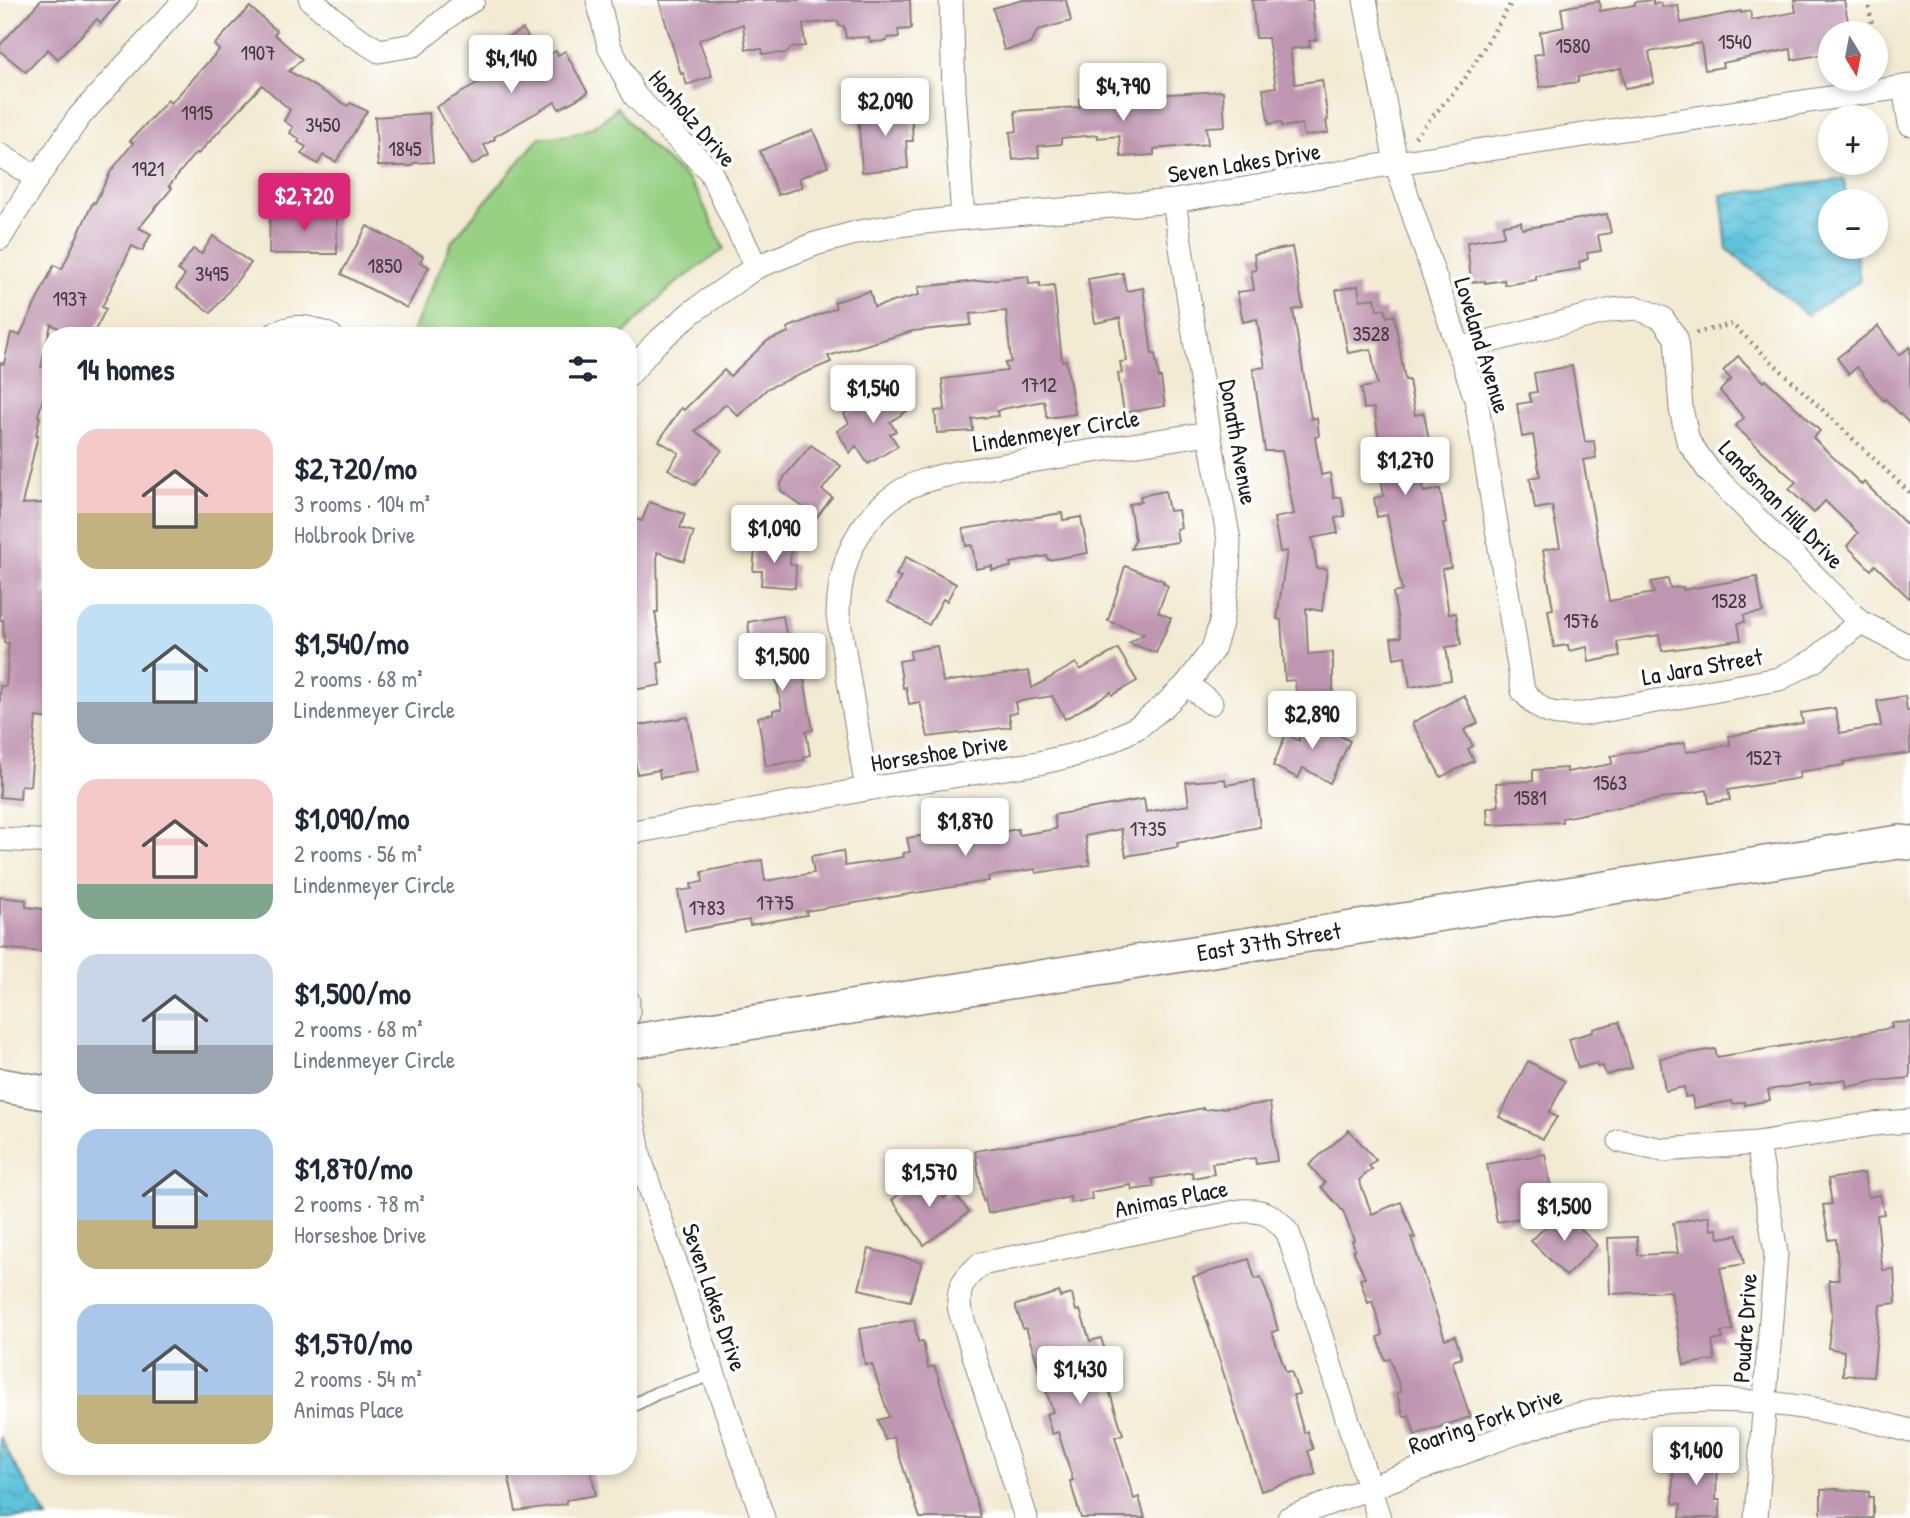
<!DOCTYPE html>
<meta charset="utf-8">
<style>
body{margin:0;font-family:"Patrick Hand",sans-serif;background:#f6f6f7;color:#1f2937;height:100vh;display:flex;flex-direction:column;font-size:26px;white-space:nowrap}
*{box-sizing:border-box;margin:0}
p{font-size:23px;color:#747a83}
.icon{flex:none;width:38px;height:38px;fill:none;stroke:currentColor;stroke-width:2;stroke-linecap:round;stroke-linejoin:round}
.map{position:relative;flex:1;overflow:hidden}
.side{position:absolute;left:42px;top:327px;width:595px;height:1148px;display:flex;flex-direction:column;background:#fff;border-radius:28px;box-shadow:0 4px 10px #0003}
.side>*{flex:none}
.needle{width:46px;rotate:170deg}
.fabs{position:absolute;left:1818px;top:21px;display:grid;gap:14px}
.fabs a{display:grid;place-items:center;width:70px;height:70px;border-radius:50%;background:#fff;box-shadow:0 4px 10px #0003;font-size:35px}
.price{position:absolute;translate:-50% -60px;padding:0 16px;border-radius:7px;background:#fff;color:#222;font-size:23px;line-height:46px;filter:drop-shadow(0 2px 4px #0008)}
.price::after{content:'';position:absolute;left:50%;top:42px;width:21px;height:16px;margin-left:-10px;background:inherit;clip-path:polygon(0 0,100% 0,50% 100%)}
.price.selected{background:#db2777;color:#fff}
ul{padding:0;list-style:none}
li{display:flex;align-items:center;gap:21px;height:175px;padding:0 35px}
li span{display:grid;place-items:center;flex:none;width:196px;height:140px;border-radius:21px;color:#555}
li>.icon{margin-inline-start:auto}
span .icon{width:84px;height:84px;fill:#fffc;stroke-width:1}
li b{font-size:30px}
h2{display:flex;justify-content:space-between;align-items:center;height:84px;padding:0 35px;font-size:30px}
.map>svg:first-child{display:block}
.park{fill:#98d184;stroke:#5a7650;stroke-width:2}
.water{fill:url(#water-waves);stroke:#3d707c;stroke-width:2}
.building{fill:#bf96b1}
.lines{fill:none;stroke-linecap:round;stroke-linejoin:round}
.lane-casing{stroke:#878377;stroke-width:15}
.street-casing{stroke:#878377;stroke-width:25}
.secondary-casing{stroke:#878377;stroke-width:36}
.path{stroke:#878377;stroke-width:4.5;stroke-dasharray:2 5;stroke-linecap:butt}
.lane{stroke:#fff;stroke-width:12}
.street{stroke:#fff;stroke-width:23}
.secondary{stroke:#fff;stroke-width:33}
.labels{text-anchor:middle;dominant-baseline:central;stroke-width:7;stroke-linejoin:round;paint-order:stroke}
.number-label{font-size:21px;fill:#453a41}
.street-label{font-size:24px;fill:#1c1c1c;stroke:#fff}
</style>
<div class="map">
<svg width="1910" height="1518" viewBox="0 0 1910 1518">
<defs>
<pattern id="water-waves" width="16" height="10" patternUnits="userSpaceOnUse" patternTransform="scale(1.75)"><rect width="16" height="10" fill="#5ec3dc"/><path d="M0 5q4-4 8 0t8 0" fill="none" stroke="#51a7bc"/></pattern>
</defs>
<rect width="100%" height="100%" fill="#fff"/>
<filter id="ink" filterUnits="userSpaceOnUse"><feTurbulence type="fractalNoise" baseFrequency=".0143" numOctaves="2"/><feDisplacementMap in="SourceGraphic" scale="14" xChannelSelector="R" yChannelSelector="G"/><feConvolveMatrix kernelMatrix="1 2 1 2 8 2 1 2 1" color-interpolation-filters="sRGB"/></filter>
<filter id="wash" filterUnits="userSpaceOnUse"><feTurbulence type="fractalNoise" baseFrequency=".00686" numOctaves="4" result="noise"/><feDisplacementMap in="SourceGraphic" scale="28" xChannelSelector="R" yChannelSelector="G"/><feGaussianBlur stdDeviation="1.57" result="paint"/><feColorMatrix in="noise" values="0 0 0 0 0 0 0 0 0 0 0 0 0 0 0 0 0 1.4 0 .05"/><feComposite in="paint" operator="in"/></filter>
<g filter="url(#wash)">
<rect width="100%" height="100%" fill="#f2ead2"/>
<path class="park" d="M617,107L646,142L688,180L699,195L724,249L671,287L622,336H411L452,241L540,137C574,137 594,132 617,107Z"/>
<g class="water">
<path d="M1844,179L1847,201H1830V247H1855L1860,281L1807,315L1727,249L1721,195Z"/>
<path d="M0,1436L12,1461L48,1518H0Z"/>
</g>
<g id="blocks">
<g class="building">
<path d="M41,0H121L101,23L97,19L58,59L48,49L26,72L0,51V45Z"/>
<path d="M659,0H910L911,29L898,30L899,37L887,38V41L870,42L869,37L846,38L844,26H839L838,21L803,24L805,46L792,47L786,53L763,54L762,49H746L743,24L699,40L712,76L687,85L683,73L681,74Z"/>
<path d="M1023,0H1066L1071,21L1038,30L1030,44L1004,50L993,8Z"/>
<path d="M1252,0H1312L1316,40L1309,41L1310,47L1290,49L1295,84L1322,80L1328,120L1326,121L1328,133L1304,136L1302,124L1282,127L1281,122L1269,124L1263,89L1276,87L1268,38H1256Z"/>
<path d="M1653,0V4L1661,3L1662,7L1678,5L1681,23L1741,11V13L1750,11L1752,20L1796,12L1794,0H1844L1849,27L1843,28L1844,33H1830V53L1792,60L1791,49L1722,63L1723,67L1705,70L1701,43L1649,52L1654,83L1625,88L1621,68L1578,77V82L1540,87L1534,55L1543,53L1540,32L1564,27L1561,8L1599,1L1600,11L1635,5V2Z"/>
<path d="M250,7L277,31L274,34L302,59L289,71L348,106L350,103L367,111L336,162L323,155L318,164L301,154L306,147L298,142L300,139L290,133L293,127L284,121L290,110L262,85L198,154L196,152L169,186L172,188L139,228L151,234L142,251L132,246L102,307L106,309L92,336H73L51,324L41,367L51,369L38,416L40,417L36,435H38L22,504L44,503V595L48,594L51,638V719L36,717L30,786L21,785L20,799L0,797V686H6L9,643H4L3,620H0V363L4,364L11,333L20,335L54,265L62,269L93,202L95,203L111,171L133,143L130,141L168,100L171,103L219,50L214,45Z"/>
<path d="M523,29L542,59L556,51L558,55L565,51L588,93L559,109L555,102L494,137L495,139L484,145L489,155L472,165L436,107L511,65L498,43Z"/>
<path d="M1223,91L1225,126L1206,127L1208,144L1154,149V155L1121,157L1119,136L1098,138V135L1061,138V144L1038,146L1039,157L1013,160L1010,132L1017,131L1015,111L1080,107L1079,99Z"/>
<path d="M911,107L913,141H906L908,168L862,172L858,111Z"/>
<path d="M429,113L433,162L414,163L412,166H378L375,117Z"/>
<path d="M813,130L828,166L799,178L802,187L778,195L760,151Z"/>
<path d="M313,209L337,210V254H269L270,212L313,213Z"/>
<path d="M1607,214L1611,233L1598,235L1601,251L1587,253L1588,259L1579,262L1580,269L1536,276V280L1505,285L1504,280L1485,283V281L1471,282L1467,242L1504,236L1503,225L1521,222L1522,229Z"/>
<path d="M367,226L423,256L420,262L429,267L407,308L341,274Z"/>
<path d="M213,236L251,263L211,313L176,288L185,275L178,270L193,249L201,254Z"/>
<path d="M1292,247L1303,308L1293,310L1311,419L1317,418L1319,436L1315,437L1321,475L1330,473L1334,498L1341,497L1345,516L1335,518L1338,533L1312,538L1317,568L1327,569L1322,611L1306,608L1308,654L1333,652V702L1297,704L1295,680L1285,681L1281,620L1277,619L1287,551L1280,552L1274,518L1294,514L1282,451H1265L1253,369L1265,367L1257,319L1243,322L1237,292L1254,290L1251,271L1256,270L1254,254Z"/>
<path d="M1123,273L1126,291L1143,288L1152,354H1155L1159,378H1161L1165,406L1124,413L1118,374L1122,373L1120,362L1127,361L1120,318L1095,323L1088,279Z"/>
<path d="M1028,276L1029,284L1040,283V287L1054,285L1062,361L1066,360L1075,414L1047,418L1044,401L1002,409L997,411L998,416L972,419L973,431L937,433L935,411L945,410L942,379L1007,371L1005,363L1011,362L1006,311L970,314L971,325L913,331L828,356L831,362L768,388L738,416L726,404L695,431L722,450L695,485L668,469L679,453L659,441L681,408L684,410L724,370L730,376L767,341L789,332L787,328L836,308L834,302L870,291L874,307L919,295L918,287Z"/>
<path d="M1358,286L1360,300L1375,298L1377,310L1385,309L1387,317L1394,315L1405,380H1409L1415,415L1424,413L1430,447L1418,449L1424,492L1440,489L1446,523H1443L1451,567L1442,569L1449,614L1456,613L1461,645L1446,647L1451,680L1410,687L1405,656L1394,658L1391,638L1401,637L1393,593L1402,591L1387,515L1377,517L1374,498L1384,496L1379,468L1383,467L1374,408L1364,409L1361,388L1377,385L1371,349L1348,353L1336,290Z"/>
<path d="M1878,326L1899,355L1910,347V424L1885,399L1884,401L1857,367L1849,374L1837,358Z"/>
<path d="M1738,356L1764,382L1766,380L1806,417L1820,431L1813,438L1862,485L1864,482L1910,528V599L1875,565L1871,570L1847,546L1858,533L1825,501L1814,513L1789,489L1796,482L1735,426L1744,418L1720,391L1731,379L1723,371Z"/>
<path d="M1572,366L1585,442L1594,441L1596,458L1583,460L1609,601L1654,593L1651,582L1668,579L1670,588L1683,587V590L1757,577L1763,612L1744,615L1745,622L1738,623L1741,640L1662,651L1659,635L1617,642L1620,656L1589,662L1587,647L1569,651L1568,645L1554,647L1548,610L1553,609L1543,550L1560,547L1552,506L1535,509L1530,478L1540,476L1533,435L1522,437L1517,404L1531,402L1529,393L1537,392L1534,373Z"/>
<path d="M892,386L907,411L890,422L896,431L890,434L898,446L868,464L856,446L850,453L837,431L849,423L844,414Z"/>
<path d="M811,445L841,466L822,490L832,497L817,517L781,491V484L785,476Z"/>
<path d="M1165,491L1169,511L1178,510L1181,528L1176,529L1178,542L1131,549L1135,540L1129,504L1141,502L1140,496Z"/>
<path d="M649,502L685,514L680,528L694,532L684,561L657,552L658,612H655L663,662L658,663L661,685L628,691V529L632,518L642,521Z"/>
<path d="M1062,513L1063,520L1081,517L1088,553L1048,560L1047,556L1010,563L1011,567L992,570V566L976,569L972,545L966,546L963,529Z"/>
<path d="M756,538L791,550L790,564L796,565L795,588L761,585L762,571H753Z"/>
<path d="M906,557L956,584L947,601L943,599L929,625L888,602L901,577L896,575Z"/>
<path d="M1125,566L1164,581L1163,583L1168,586L1158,612L1171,618L1156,653L1129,643L1144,634L1108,621Z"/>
<path d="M783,616L787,639H797L813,730L806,731L810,755L804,757V760L766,766L758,717L773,714V710L782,709L774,668L754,671L748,622Z"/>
<path d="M937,646L943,682L1029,671L1032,688L1076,663L1080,670L1118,649L1137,681L1112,695L1111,692L1065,719L1052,696L1015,702L1017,713L1009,714L1011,727L928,737L920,702L909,704L906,687L903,688L899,661L911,659L910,651Z"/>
<path d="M1464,695L1478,723L1464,730L1473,746L1468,749L1474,761L1441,777L1412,723Z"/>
<path d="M1905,696L1907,711H1910V753L1844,762V765L1799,772L1800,778L1728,790L1730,800L1709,803L1707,790L1562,818V822L1488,825L1487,808L1499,806L1496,783L1533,781V770L1567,768V772L1612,764L1611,756L1685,743L1686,752L1730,745L1729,736L1803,723L1801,713L1835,708L1840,733L1881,726L1877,701Z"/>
<path d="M1297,714L1350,741L1330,783L1303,768L1298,778L1273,766L1286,734L1299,741Z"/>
<path d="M688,717L698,771L660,778L659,770L637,774L629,727Z"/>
<path d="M1225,779L1226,785L1254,780L1260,827L1177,843L1178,847L1126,856L1121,829L1085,836L1090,865L1036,873L1035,869L988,877L989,881L806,911L807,915L750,925L749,920L685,931L678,891L692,889L691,884L703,882L702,872L762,860L765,881L814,873L811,856L843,851L845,866L904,857L903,853L910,852L907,838L988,826L990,834L1018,829L1019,835L1056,829L1054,815L1144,799L1146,812L1189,805L1186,782Z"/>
<path d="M0,897L26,900V907L51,910V953L0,948Z"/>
<path d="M1619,1022L1632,1068L1606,1075L1603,1066L1597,1067V1063L1578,1068L1569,1039L1593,1032V1029Z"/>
<path d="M1910,1022V1078L1876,1081L1847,1087L1845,1079L1810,1085V1083L1768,1090L1770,1100L1745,1105V1102L1733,1104L1732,1101L1694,1108L1692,1096L1685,1097L1684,1087L1665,1091L1660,1058L1715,1049L1717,1057L1892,1028L1891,1023Z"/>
<path d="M1528,1061L1565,1081L1549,1113L1557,1117L1543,1139L1499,1117Z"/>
<path d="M1270,1103L1277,1161L1256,1164L1255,1158L1212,1163L1214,1174L1193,1178L1192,1172L1152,1179L1154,1187L1132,1190L1131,1185L1091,1192L1092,1199L1071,1203L1070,1197L988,1213L985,1199L983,1201L975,1151L1095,1131L1203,1108V1110Z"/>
<path d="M1349,1130L1376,1160L1369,1166L1372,1169L1359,1180L1372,1214L1401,1202L1415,1238L1411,1237L1445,1339L1455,1336L1462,1358L1452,1361L1470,1417L1415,1435L1409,1415L1404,1417L1397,1393L1401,1392L1390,1359L1385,1360L1378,1337L1383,1335L1372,1301L1368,1303L1360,1279L1365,1278L1353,1250L1355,1249L1352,1241L1354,1240L1343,1211L1321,1187L1325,1183L1309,1165Z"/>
<path d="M1545,1154L1555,1212L1497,1222L1487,1164Z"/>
<path d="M925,1173L944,1198L953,1191L969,1212L924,1245L892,1200Z"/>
<path d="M1864,1173L1868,1197L1880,1195L1884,1214L1877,1215L1881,1259L1883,1270L1894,1269L1896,1303L1880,1305L1873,1377L1843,1375L1844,1351L1828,1348L1832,1314L1829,1280H1839L1836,1239L1829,1240L1823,1205L1832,1204L1828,1179Z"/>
<path d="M1562,1211L1597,1245L1566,1276L1531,1241Z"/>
<path d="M1709,1216L1711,1230L1717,1229L1719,1238L1738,1235L1744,1264L1720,1268L1733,1330L1721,1332L1723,1339L1712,1341L1715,1360L1684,1365L1671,1291L1610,1294L1608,1238L1637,1237L1638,1255L1678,1253L1673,1223Z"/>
<path d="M869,1249L922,1262L910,1301L859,1289Z"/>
<path d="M1249,1259L1255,1279L1261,1277L1271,1305L1278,1330L1272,1332L1286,1372L1291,1371L1299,1394L1293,1395L1304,1433L1307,1431L1313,1449L1308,1451L1316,1474L1261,1491L1193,1277Z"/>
<path d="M1059,1292L1060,1297L1072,1294L1076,1311L1080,1310L1090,1341L1101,1338L1109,1363L1101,1365L1123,1434L1115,1437L1134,1499L1139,1497L1145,1518H1081L1070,1481L1073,1480L1058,1432L1052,1434L1046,1414L1053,1412L1026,1328L1023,1329L1016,1308V1305Z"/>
<path d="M914,1320L918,1342L923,1341L928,1368L934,1366L938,1376L981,1518H920L893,1437L885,1440L878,1420L889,1417L872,1364L865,1365L859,1329Z"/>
<path d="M1673,1457L1717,1458L1716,1500H1720V1518H1680L1681,1504L1673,1503Z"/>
<path d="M523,1466H534L535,1472L560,1466L561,1473L590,1468L596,1495L566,1500V1504L516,1511L507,1469Z"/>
<path d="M1836,1489L1869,1492V1497H1873V1518H1821V1490Z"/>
</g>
</g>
</g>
<g filter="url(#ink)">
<use href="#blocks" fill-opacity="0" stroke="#878377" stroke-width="2"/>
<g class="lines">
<g class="lane-casing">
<path id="lane" d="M628,1408L657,1393L714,1374"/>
</g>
<g class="street-casing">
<g id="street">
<path d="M311,0L350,33L379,51L414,45L455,11L473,0"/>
<path d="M598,0L609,46L635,96L710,171L756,267"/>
<path d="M951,0L954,91L963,218"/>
<path d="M1365,0L1396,163L1476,399L1523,691C1545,716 1551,715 1584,714L1779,679L1815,660L1860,622"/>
<path d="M1904,87L1910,124"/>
<path d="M0,155L37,178"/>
<path d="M0,238L37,178L79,117L185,0"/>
<path d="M272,336C293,323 310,326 331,336"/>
<path d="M1459,349L1612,310L1637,308L1662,318L1676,338L1681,409L1688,441L1709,471L1860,622L1910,647"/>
<path d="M628,376L654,345L692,312L756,267L815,244L859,232L906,224L963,218L1174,201L1396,163L1910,86"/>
<path d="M1187,684L1211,703"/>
<path d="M867,789L838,615C839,565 855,522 898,493C916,481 938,477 959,472L1209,433"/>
<path d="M628,833L867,789L1039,763L1078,754L1106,743L1138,727L1165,705L1187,684L1213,649L1221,623L1228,579L1229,540L1209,433L1174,201"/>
<path d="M0,839L51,842"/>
<path d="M628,1001V1015"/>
<path d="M628,1091L640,1159L763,1518"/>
<path d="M1620,1141L1663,1150L1758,1143L1873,1124L1910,1121"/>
<path d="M1026,1518L960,1311C956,1288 964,1278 981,1264L1241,1211C1262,1209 1275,1215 1288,1233L1379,1518"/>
<path d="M1289,1518C1342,1498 1395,1478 1449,1458C1487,1444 1524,1428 1564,1418C1682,1389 1794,1397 1910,1431"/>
<path d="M1756,1518L1776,1253L1758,1143"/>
</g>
</g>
<g class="secondary-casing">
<g id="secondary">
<path d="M628,1042L1899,842L1910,843"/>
<path d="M0,1085L51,1094"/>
</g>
</g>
<g class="path">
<path d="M1868,0L1873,33"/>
<path d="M1876,52L1877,60"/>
<path d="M1415,137L1464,80L1513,0"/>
<path d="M1696,333L1732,324L1910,493"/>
</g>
<use href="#lane" class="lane"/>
<use href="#street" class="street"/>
<use href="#secondary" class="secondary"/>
</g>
</g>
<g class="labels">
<g class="number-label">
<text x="1735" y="41">1540</text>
<text x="1573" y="45">1580</text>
<text x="258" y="52">1907</text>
<text x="197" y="112">1915</text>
<text x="323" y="124">3450</text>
<text x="405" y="148">1845</text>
<text x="148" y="168">1921</text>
<text x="385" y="265">1850</text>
<text x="212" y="273">3495</text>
<text x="70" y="298">1937</text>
<text x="1371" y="333">3528</text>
<text x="1039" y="384">1712</text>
<text x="1729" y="600">1528</text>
<text x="1581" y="620">1576</text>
<text x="1764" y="757">1527</text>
<text x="1610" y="782">1563</text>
<text x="1530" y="797">1581</text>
<text x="1148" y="828">1735</text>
<text x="775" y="902">1775</text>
<text x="707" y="907">1783</text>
</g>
<g class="street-label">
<text transform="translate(693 118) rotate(49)">Honholz Drive</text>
<text transform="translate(1244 162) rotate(-9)">Seven Lakes Drive</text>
<text transform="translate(1483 345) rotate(73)">Loveland Avenue</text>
<text transform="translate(1056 430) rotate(-9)">Lindenmeyer Circle</text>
<text transform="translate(1239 442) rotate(80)">Donath Avenue</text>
<text transform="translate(1782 504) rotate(46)">Landsman Hill Drive</text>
<text transform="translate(1702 666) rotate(-10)">La Jara Street</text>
<text transform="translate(939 752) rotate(-9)">Horseshoe Drive</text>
<text transform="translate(1269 941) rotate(-9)">East 37th Street</text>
<text transform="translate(1171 1198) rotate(-11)">Animas Place</text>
<text transform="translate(715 1297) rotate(71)">Seven Lakes Drive</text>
<text transform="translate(1744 1328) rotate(-86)">Poudre Drive</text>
<text transform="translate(1485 1420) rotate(-19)">Roaring Fork Drive</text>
</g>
</g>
</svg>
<div class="fabs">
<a><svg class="needle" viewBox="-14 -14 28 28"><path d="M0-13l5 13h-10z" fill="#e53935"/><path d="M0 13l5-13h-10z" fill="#747a83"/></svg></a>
<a>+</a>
<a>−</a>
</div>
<b class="price" style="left:511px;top:95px">$4,140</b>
<b class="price" style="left:1123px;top:123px">$4,790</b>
<b class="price" style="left:885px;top:138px">$2,090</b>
<b class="price selected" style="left:304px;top:233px">$2,720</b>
<b class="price" style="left:873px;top:425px">$1,540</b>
<b class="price" style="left:1405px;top:497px">$1,270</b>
<b class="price" style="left:774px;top:565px">$1,090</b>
<b class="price" style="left:782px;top:693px">$1,500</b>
<b class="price" style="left:1312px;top:751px">$2,890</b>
<b class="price" style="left:965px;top:858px">$1,870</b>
<b class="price" style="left:929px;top:1209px">$1,570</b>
<b class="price" style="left:1564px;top:1243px">$1,500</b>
<b class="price" style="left:1080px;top:1406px">$1,430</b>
<b class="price" style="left:1696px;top:1487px">$1,400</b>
<section class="side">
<h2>14 homes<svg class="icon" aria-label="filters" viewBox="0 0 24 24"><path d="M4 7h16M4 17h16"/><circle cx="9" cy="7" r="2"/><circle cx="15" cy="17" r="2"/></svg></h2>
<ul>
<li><span style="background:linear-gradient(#f6c9c9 60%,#c2b280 0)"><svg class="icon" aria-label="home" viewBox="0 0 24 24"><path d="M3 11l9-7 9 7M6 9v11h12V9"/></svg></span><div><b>$2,720/mo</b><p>3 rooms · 104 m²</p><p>Holbrook Drive</p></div></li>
<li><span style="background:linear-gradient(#bfe0f5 70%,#9aa5b1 0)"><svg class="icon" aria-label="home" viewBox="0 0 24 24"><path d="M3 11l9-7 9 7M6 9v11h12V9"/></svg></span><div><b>$1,540/mo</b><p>2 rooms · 68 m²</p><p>Lindenmeyer Circle</p></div></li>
<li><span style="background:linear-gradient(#f6c9c9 75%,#7fa58c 0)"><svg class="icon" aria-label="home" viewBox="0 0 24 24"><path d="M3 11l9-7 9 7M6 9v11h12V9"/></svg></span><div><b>$1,090/mo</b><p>2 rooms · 56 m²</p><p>Lindenmeyer Circle</p></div></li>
<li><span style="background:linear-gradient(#c9d6e8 65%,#9aa5b1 0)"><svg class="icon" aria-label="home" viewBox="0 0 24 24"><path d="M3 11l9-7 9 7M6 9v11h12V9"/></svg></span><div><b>$1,500/mo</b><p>2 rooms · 68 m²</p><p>Lindenmeyer Circle</p></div></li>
<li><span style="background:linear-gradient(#a9c7e8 65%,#c2b280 0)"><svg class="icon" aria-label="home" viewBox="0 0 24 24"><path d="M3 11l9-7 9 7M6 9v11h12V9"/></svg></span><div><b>$1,870/mo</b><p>2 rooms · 78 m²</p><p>Horseshoe Drive</p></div></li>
<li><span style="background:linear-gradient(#a9c7e8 65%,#c2b280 0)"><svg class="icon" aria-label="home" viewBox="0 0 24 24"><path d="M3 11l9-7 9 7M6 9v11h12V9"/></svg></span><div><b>$1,570/mo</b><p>2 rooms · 54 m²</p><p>Animas Place</p></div></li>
</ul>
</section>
</div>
